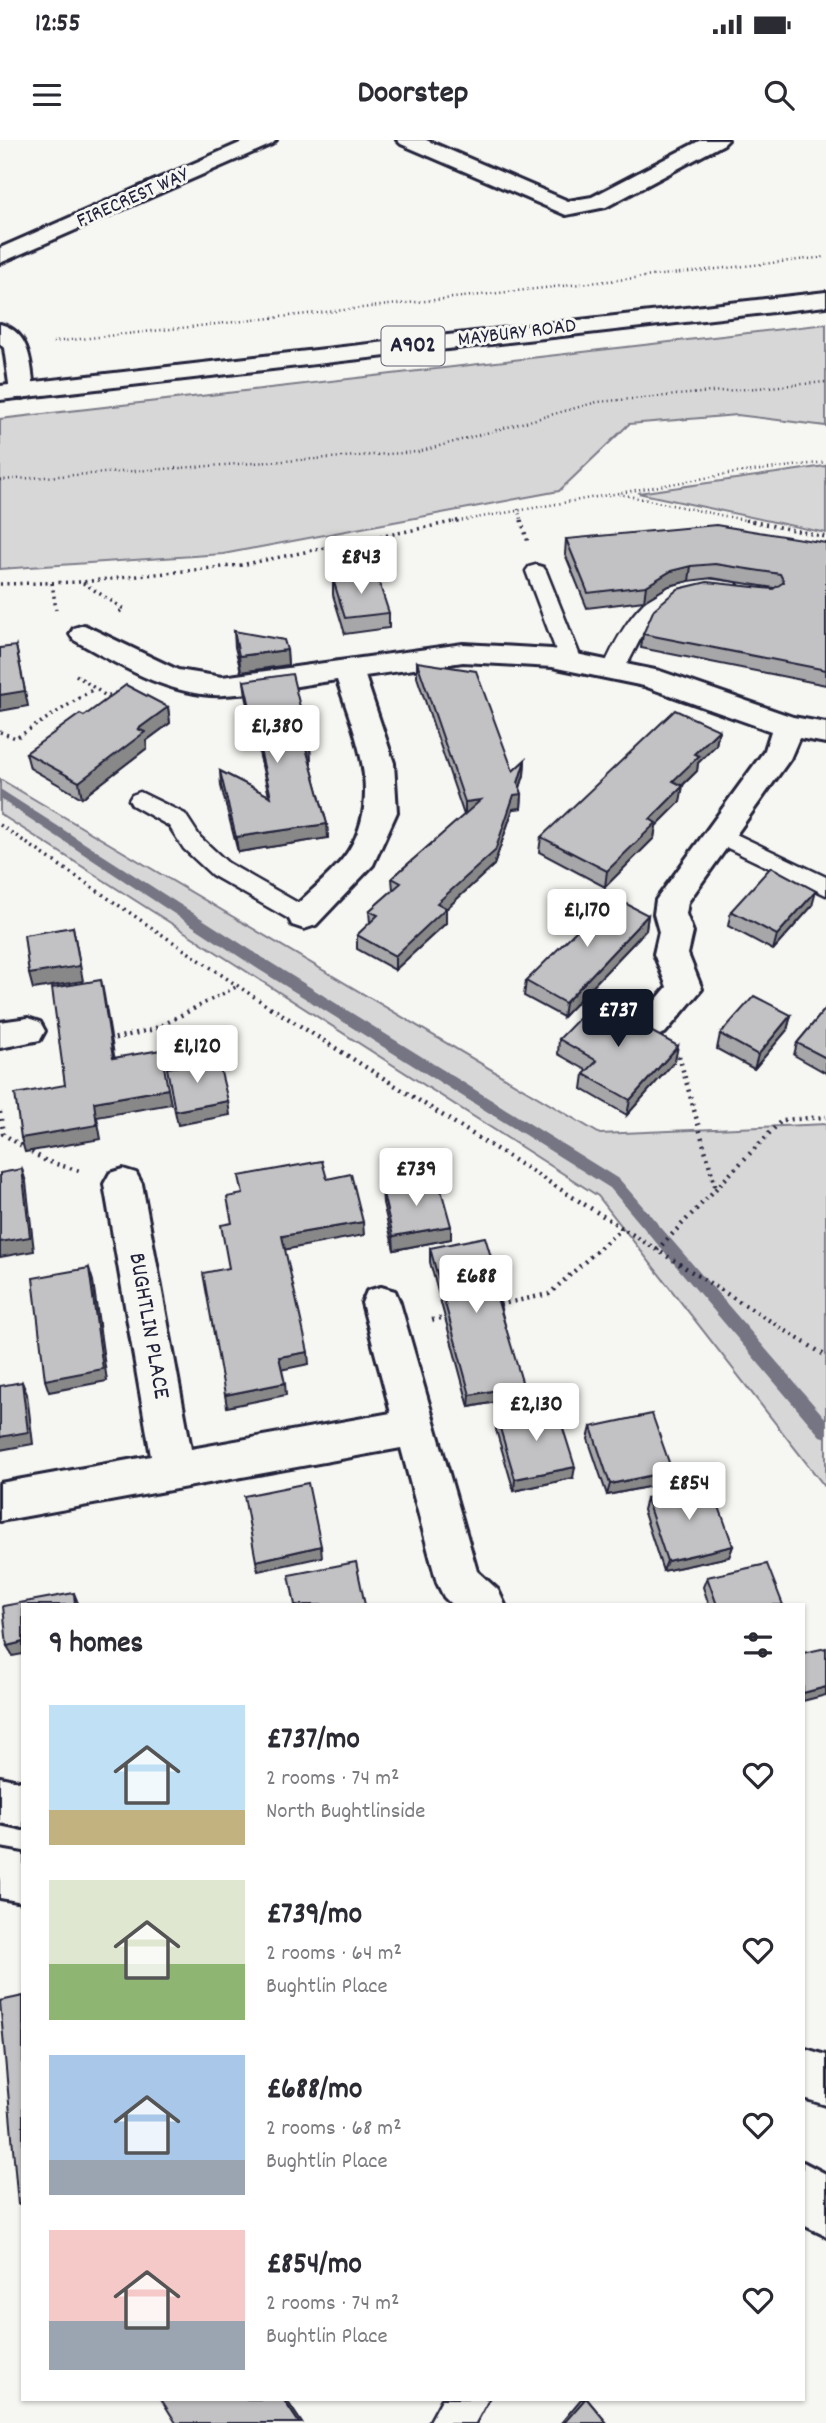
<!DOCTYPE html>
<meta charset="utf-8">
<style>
body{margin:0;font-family:Dekko,sans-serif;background:#f7f7f7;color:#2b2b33;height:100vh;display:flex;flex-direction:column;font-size:26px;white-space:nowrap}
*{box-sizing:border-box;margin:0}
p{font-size:23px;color:#7c7c81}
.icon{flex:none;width:38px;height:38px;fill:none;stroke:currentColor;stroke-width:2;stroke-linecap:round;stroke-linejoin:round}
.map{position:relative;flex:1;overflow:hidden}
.drawer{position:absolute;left:21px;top:1463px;width:784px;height:798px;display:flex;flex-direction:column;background:#fff;border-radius:0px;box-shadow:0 2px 5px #0004}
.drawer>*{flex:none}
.price{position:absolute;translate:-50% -60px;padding:0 16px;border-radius:7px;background:#fff;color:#222;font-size:23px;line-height:46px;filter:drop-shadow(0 2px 4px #0008)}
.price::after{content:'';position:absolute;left:50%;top:42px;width:21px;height:16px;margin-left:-10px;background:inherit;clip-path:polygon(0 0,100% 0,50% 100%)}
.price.active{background:#111827;color:#fff}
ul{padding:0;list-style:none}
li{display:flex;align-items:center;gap:21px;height:175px;padding:0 28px}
li span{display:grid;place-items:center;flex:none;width:196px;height:140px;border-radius:0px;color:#555}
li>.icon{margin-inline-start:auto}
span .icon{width:84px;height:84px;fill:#fffc;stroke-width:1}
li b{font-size:30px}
h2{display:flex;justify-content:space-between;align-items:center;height:84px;padding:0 28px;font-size:30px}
.status{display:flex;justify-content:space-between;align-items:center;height:49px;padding:0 35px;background:#fff;direction:ltr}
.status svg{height:19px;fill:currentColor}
header{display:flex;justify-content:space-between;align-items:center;height:91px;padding:0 28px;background:#fff;font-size:32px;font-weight:700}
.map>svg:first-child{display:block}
.green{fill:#d7d7d7;stroke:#7c7c89;stroke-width:2}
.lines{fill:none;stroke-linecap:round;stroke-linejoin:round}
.stream{fill:#757583;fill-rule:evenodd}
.lane-casing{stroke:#22223b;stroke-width:5}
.street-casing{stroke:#22223b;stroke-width:6}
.secondary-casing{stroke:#22223b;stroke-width:6}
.primary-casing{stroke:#22223b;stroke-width:6}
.path-far2{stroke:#22223b;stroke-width:2.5;stroke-dasharray:1 3.5;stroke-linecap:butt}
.path-far1{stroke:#22223b;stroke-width:3.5;stroke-dasharray:2 4.5;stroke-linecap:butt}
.path{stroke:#22223b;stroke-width:4.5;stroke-dasharray:2 5;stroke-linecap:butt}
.lane{fill:#f6f6f2;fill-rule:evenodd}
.street{fill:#f6f6f2;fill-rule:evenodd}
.secondary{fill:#f6f6f2;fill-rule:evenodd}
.primary{fill:#f6f6f2;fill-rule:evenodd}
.wall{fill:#a7a7a9;stroke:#22223b;stroke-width:2}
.shaded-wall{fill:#888889;stroke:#22223b;stroke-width:2}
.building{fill:#c2c2c4;stroke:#22223b;stroke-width:2}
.labels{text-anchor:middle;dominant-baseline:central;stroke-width:6;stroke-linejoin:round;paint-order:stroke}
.far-street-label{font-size:21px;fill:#22223b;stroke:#f6f6f2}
.shield{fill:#f6f6f2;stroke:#626272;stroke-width:2}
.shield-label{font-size:23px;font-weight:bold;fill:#22223b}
.street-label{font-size:24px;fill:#22223b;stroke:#f6f6f2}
</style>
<div class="status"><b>12:55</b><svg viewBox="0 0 49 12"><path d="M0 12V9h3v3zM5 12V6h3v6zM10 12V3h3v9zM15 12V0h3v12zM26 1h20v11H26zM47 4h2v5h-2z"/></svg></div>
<header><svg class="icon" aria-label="menu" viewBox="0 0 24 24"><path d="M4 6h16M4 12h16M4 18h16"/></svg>Doorstep<svg class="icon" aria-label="search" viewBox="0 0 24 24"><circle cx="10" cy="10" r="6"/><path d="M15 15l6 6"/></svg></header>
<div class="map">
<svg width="826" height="2283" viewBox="0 0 826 2283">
<rect width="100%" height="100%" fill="#f6f6f2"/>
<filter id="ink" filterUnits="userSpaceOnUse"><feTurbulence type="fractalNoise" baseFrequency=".0143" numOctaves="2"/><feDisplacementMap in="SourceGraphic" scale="14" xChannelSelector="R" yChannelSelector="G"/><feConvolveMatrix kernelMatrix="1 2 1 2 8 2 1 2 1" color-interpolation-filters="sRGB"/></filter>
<g filter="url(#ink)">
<g class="green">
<path d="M826,184V286L737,275L629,284L559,351L223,414L0,429V279Z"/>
<path d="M826,325V393L638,353L825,326Z"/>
<path d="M0,639L600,994L826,984V1348L598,1056L0,674Z"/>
</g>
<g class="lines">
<path class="stream" d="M0,649L268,821L620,1040L826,1279V1298L820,1296L610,1048L258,829L0,659Z"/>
<g class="lane-casing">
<g id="lane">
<path d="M536,425L543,427L546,431L582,521L578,526H564L560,521L526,431L529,427Z"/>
<path d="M700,438L736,443L739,447L736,451C722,455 707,448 693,451C650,460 641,505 620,536H606L602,531C621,488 647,440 700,438Z"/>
<path d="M140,652L185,674L200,697L228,723L312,771L316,777L312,783L304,786L296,783L212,735L184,709L169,686L132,665L129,660L132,655Z"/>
<path d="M721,687L826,737V755L713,701L709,695L713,689Z"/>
<path d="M442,2259H488L475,2283H429Z"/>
</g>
</g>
<g class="street-casing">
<g id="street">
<path d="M247,0H276L272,4L0,123V108Z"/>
<path d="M397,0H426L568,61L592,57L701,0H728L724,4L606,67L566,75L401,4Z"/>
<path d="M0,184C31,192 31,225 34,251L31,256L22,258L13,256L10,251L4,208L0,204Z"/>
<path d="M84,485L178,530L222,537L463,504L552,509L660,531L793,577L826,583V603L799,598L790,619L688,762L686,774L693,792L688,814L702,849L665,893L653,897L641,893L636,884L667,847L654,814L659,792L654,774L656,760L765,610L771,591L644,546L552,527L463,522L365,536L394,623L397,672L373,725L316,785L304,789L292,785L288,777L292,769C309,752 337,730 349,710C383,655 355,595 337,540C300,545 261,553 224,555C173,558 117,524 74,500L70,494L74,488Z"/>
<path d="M28,878L40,882L45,891L40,900L0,908V882Z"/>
<path d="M123,1029L136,1033L142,1044L191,1309L391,1273L362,1163L367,1151L381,1147L395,1151L400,1163L477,1431L498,1450L505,1465H452L444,1457L437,1443L401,1308L0,1381V1343L151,1316L104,1044L110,1033Z"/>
</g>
</g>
<g class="secondary-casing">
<g id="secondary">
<path d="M0,1637L23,1642V1688L0,1683Z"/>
<path d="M0,1710L23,1714V1762L0,1758Z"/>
<path d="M803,1908L826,1915V1965L803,1958Z"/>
<path d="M803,2022L826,2034V2096L803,2085Z"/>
</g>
</g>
<g class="primary-casing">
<path id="primary" d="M826,152V166L0,260V246Z"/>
</g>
<g class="path-far2">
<path d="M53,202L826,117"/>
<path d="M0,340L418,312L597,262L826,242"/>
<path d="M619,354L754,382"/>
<path d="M518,369L522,382"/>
<path d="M453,382L728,334L826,322"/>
</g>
<g class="path-far1">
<path d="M521,380L528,402"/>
<path d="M746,380L826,397"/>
<path d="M52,443L56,470"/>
<path d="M83,443L124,469L119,472"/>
<path d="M0,444L81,442L241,425L462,380"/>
<path d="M76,535L106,556L116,553"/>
<path d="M0,592L16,598L95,548"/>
<path d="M0,685L272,869"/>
<path d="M193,869L238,846"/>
</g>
<g class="path">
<path d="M270,867L826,1216"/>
<path d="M108,900L154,889L197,867"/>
<path d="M679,916L716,1049"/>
<path d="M0,972L3,994L46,1021L83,1032"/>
<path d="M657,1110L782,980L826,977"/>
<path d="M493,1166L549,1154L623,1087"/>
<path d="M432,1180L451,1176"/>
</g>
<use href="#lane" class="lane"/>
<use href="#street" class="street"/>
<use href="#secondary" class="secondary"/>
<use href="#primary" class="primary"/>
</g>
<g class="wall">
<path d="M566,399L826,403V545L641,508L643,494L774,448L712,438L689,441L669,446L644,461L587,468L565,414Z"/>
<path d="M333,439L389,473V488L345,494L333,455Z"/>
<path d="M234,491L287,510L288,525L241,532L235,507Z"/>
<path d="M417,522L513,631L525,620L524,635L520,648L522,654L521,668L513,669L494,725L446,769V783L395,830L357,809V795L370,783L369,771L393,750L392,738L464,675L417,537Z"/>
<path d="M244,541L310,608L311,623H310L327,684L328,698L238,712L221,646L220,631L269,656L246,556Z"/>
<path d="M168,567L170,583L146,601L147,608L82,658L30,628L26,613L84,576Z"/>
<path d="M719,590L716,605L698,623L697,631L682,646L680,662L656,686L654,698L605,747L539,712L541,697Z"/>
<path d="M812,766L773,810L728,786L731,771Z"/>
<path d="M648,775L646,790L563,877L524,856L526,841Z"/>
<path d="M826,868V933L794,915L797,903Z"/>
<path d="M791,875L787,890L754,929L717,909L720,894Z"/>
<path d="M559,899L675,921L627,975L582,949L584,934L588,931L558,914Z"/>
<path d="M382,1049L451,1086V1099L394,1110L383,1063Z"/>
<path d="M430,1108L499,1160L522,1257L469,1267L430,1122Z"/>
<path d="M497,1278L573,1338L514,1351L496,1290Z"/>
<path d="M591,1287L668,1343L607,1355L588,1299Z"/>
<path d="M646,1358L733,1406L729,1417L663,1431L643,1370Z"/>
<path d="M707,1437L783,1465H709L703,1447Z"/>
<path d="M581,2259H587L607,2283H561Z"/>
</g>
<g class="shaded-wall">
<path d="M691,426L689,441L669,446L644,461L646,446L671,431Z"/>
<path d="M16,506L28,566L0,571V555Z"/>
<path d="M287,510L288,525L241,532L239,516Z"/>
<path d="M168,567L170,583L146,601L147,608L82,658L79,642L138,589Z"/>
<path d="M719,590L716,605L698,623L697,631L670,657L673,641L694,614Z"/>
<path d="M306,608H310L311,623L307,624Z"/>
<path d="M525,620L524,635L518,654H522L521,668L513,669L494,725L446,769V783L395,830V816L437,763L518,643Z"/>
<path d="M683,646L680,662L656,686L654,698L605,747L607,731L650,679Z"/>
<path d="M481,660L465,677V662Z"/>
<path d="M327,684L328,698L238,712L236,697Z"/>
<path d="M816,751L812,766L773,810L777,795Z"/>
<path d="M648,775L646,790L563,877L565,863Z"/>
<path d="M73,787L83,841L33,849L29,834Z"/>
<path d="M101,840L104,855L117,933L113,918Z"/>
<path d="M791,875L787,890L754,929L758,915Z"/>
<path d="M678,906L675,921L627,975L630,960Z"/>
<path d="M168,949L171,964L97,977L101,999L25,1012L21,998L94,962Z"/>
<path d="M228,961L230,975L178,985L175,971Z"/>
<path d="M22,1029L26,1042L34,1111L0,1117V1102Z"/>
<path d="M363,1082L364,1095L283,1110L282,1096Z"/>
<path d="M451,1086V1099L394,1110L393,1096Z"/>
<path d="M89,1128L93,1141L107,1241L49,1252L45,1240Z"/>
<path d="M500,1147L499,1160L493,1161L494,1148Z"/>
<path d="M308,1212L309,1224L280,1230L279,1217Z"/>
<path d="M22,1242L27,1254L33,1304L0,1310V1297Z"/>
<path d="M285,1243L286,1255L227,1267L225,1255Z"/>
<path d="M523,1245L522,1257L469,1267L470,1255Z"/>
<path d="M575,1327L573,1338L514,1351L515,1339Z"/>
<path d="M672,1331L668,1343L607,1355L610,1344Z"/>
<path d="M321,1406L322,1417L258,1431L256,1421Z"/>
<path d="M733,1406L729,1417L663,1431L667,1421Z"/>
<path d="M74,1453L78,1463V1465H75Z"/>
<path d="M23,1502V1514L13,1516L7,1506Z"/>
<path d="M826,1547V1555L803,1561V1553Z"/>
<path d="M283,2259H286L302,2283H299Z"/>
</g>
<g class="building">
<path d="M716,385L826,403V530L643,494L654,469L678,449L707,442L773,449L784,442L780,434L715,424L691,426L671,431L646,446L588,453L566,399Z"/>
<path d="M376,433L389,473L345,478L333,439Z"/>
<path d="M234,491L284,500L287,510L239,516Z"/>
<path d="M16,506L25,551L0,555V508Z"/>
<path d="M417,522L476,531L513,631L525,620L518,643L522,654L514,655L495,711L437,763L446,768L395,816L357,795L378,775L369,771L401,743L392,738L481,660L465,662Z"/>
<path d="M292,534L310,608H306L327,684L236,697L220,631L271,657L244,541Z"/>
<path d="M126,545L168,567L138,589L145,592L79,642L26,613L80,574L84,576Z"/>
<path d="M675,570L719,590L694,614L699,616L673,641L683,646L650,679L656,683L607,731L541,697Z"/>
<path d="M771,727L816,751L777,795L731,771Z"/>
<path d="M611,756L648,775L565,863L526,841Z"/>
<path d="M73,787L80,826L29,834L24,795Z"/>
<path d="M101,840L113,918L161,910L168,949L94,962L97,985L21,998L15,954L65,945L52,848Z"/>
<path d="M754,856L791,875L758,915L720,894Z"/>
<path d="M596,861L678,906L630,960L584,934L597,921L559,899Z"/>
<path d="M826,868V918L797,903Z"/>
<path d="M218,920L228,961L175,971L167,928Z"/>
<path d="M322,1021L327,1039L351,1034L363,1082L282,1096L308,1212L279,1217L285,1243L225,1255L203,1133L229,1128L221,1085L232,1083L227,1057L243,1054L239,1036Z"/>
<path d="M22,1029L30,1097L0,1102V1033Z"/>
<path d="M438,1039L451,1086L393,1096L382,1049Z"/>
<path d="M485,1097L500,1147L494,1148L523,1245L470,1255L430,1108Z"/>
<path d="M89,1128L103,1229L45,1240L33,1138Z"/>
<path d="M22,1242L28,1292L0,1297V1246Z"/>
<path d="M556,1266L575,1327L515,1339L497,1278Z"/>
<path d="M652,1274L672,1331L610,1344L591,1287Z"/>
<path d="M308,1343L321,1406L256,1421L244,1356Z"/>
<path d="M711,1344L733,1406L667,1421L646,1358Z"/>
<path d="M356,1422L365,1465H295L289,1435Z"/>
<path d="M767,1424L783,1465H717L707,1437Z"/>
<path d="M74,1453L75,1465H23V1502L7,1506L3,1466Z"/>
<path d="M826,1508V1547L803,1553V1513Z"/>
<path d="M23,1856V2063L18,2064L0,1861Z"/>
<path d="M161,2259H283L299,2283H176Z"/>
<path d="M585,2259H587L607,2283H564Z"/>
</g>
</g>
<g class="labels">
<g class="far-street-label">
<text transform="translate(133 59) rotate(-24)">FIRECREST WAY</text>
<text transform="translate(517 194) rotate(-7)">MAYBURY ROAD</text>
</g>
<rect class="shield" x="381.5" y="186.5" width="63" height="39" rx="5"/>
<g class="shield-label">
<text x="413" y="206">A902</text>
</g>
<g class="street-label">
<text transform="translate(148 1186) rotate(80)">BUGHTLIN PLACE</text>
</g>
</g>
</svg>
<b class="price" style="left:361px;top:456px">£843</b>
<b class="price" style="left:277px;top:625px">£1,380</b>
<b class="price" style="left:587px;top:809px">£1,170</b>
<b class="price active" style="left:618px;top:909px">£737</b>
<b class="price" style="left:197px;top:945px">£1,120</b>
<b class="price" style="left:416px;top:1068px">£739</b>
<b class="price" style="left:476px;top:1175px">£688</b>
<b class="price" style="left:536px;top:1303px">£2,130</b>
<b class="price" style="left:689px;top:1382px">£854</b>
<section class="drawer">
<h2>9 homes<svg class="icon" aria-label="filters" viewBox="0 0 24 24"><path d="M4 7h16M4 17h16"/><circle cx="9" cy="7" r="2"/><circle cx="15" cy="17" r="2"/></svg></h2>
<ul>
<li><span style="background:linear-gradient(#bfe0f5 75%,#c2b280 0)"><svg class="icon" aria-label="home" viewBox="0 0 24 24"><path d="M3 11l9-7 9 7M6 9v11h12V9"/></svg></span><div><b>£737/mo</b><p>2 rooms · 74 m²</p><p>North Bughtlinside</p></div><svg class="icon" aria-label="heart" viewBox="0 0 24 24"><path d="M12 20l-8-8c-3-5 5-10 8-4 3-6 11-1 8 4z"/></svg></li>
<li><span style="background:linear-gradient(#dfe7d0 60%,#8fb573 0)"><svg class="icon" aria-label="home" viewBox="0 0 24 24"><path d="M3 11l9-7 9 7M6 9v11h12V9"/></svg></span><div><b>£739/mo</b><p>2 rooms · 64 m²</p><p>Bughtlin Place</p></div><svg class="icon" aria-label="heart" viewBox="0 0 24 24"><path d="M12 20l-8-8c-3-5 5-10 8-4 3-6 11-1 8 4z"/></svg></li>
<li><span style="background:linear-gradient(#a9c7e8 75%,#9aa5b1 0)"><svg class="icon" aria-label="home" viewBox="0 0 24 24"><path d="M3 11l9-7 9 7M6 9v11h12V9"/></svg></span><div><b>£688/mo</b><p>2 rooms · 68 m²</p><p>Bughtlin Place</p></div><svg class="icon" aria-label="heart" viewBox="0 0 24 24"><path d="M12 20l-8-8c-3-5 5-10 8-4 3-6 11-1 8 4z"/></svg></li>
<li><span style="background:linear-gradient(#f6c9c9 65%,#9aa5b1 0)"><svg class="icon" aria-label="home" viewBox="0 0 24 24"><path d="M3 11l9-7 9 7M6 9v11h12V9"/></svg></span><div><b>£854/mo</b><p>2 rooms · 74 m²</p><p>Bughtlin Place</p></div><svg class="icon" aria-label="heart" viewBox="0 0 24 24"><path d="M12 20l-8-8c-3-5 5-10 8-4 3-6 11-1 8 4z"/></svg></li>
</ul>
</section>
</div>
